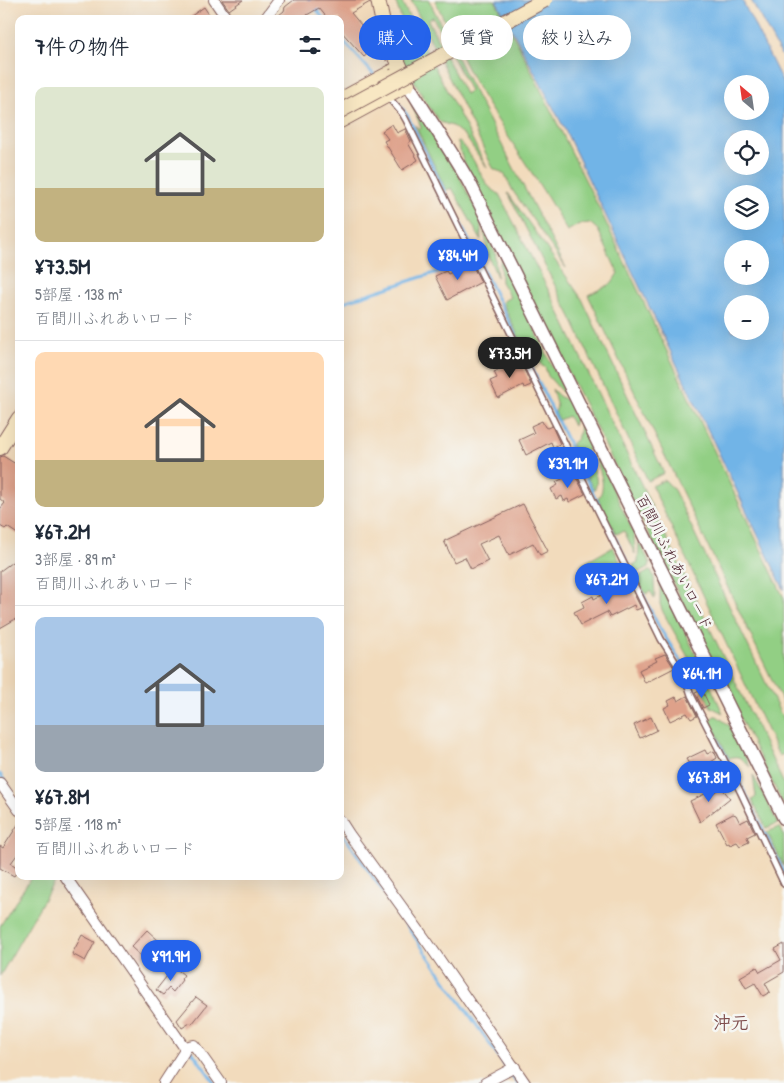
<!DOCTYPE html>
<html lang="ja">
<meta charset="utf-8">
<style>
body{margin:0;font-family:"Patrick Hand","Klee One",sans-serif;background:#f2f2f3;color:#1f2937;height:100vh;display:flex;flex-direction:column;font-size:19px;white-space:nowrap}
*{box-sizing:border-box;margin:0}
p{font-size:16px;color:#747a83}
.icon{flex:none;width:28px;height:28px;fill:none;stroke:currentColor;stroke-width:2;stroke-linecap:round;stroke-linejoin:round}
.map{position:relative;flex:1;overflow:hidden}
.sheet{position:absolute;left:15px;top:15px;width:329px;height:865px;display:flex;flex-direction:column;background:#fff;border-radius:10px;box-shadow:0 5px 20px #0002}
.sheet>*{flex:none}
.top-card{position:absolute;left:359px;top:15px;width:350px;height:45px;display:flex;gap:10px}
.needle{width:32px;rotate:331deg}
.tools{position:absolute;left:724px;top:75px;display:grid;gap:10px}
.tools a{display:grid;place-items:center;width:45px;height:45px;border-radius:50%;background:#fff;box-shadow:0 5px 20px #0002;font-size:25px}
.price{position:absolute;translate:-50% -42px;padding:0 11px;border-radius:18px;background:#2563eb;color:#fff;font-size:16px;line-height:32px;filter:drop-shadow(0 1px 2px #0008)}
.price::after{content:'';position:absolute;left:50%;top:30px;width:15px;height:11px;margin-left:-8px;background:inherit;clip-path:polygon(0 0,100% 0,50% 100%)}
.price.selected{background:#222;color:#fff}
ul{padding:0;list-style:none}
li{display:grid;align-content:center;gap:10px;height:265px;padding:0 20px}
li+li{border-top:1px solid #e0e1e3}
li span{display:grid;place-items:center;height:155px;border-radius:10px;color:#555}
li>.icon{margin-inline-start:auto}
span .icon{width:90px;height:90px;fill:#fffc;stroke-width:1}
li b{font-size:21px}
h2{display:flex;justify-content:space-between;align-items:center;height:60px;padding:0 20px;font-size:21px}
.tag{padding:0 18px;border-radius:22px;background:#fff;box-shadow:0 5px 20px #0002;font-size:18px;line-height:45px}
.tag.selected{background:#2563eb;color:#fff}
.map>svg:first-child{display:block}
.green{fill:#92cf84;stroke:#6e7758;fill-rule:evenodd}
.water{fill:#71b4e7;stroke:#5e6a89;fill-rule:evenodd}
.lines{fill:none;stroke-linecap:round;stroke-linejoin:round}
.stream{stroke:#71b4e7;stroke-width:3}
.building{fill:#dea18a}
.service-casing{stroke:#85615e;stroke-width:8}
.minor-casing{stroke:#85615e;stroke-width:12}
.tertiary-casing{stroke:#85615e;stroke-width:15}
.secondary-casing{stroke:#85615e;stroke-width:16}
.service{stroke:#fff;stroke-width:5}
.minor{stroke:#fff;stroke-width:10}
.tertiary{stroke:#fff;stroke-width:12}
.secondary{stroke:#f8e7c3;stroke-width:14}
.secondary-bridge-casing{stroke:#85615e;stroke-width:16;stroke-linecap:butt}
.path-bridge{stroke:#85615e;stroke-width:2;stroke-dasharray:1 4;stroke-linecap:butt}
.secondary-bridge{stroke:#f8e7c3;stroke-width:14}
.labels{text-anchor:middle;dominant-baseline:central;stroke-width:5;stroke-linejoin:round;paint-order:stroke}
.street-label{font-size:15px;fill:#4a1f2b;stroke:#f6f6f2}
.quarter-label{font-size:18px;font-weight:bold;fill:#7e4c4c;stroke:#f6f6f2}
</style>
<div class="map">
<svg width="784" height="1083" viewBox="0 0 784 1083">
<rect width="100%" height="100%" fill="#f6f6f2"/>
<filter id="ink" filterUnits="userSpaceOnUse"><feTurbulence type="fractalNoise" baseFrequency=".02" numOctaves="2"/><feDisplacementMap in="SourceGraphic" scale="10" xChannelSelector="R" yChannelSelector="G"/><feConvolveMatrix kernelMatrix="1 2 1 2 8 2 1 2 1" color-interpolation-filters="sRGB"/></filter>
<filter id="wash" filterUnits="userSpaceOnUse"><feTurbulence type="fractalNoise" baseFrequency=".0096" numOctaves="4" result="noise"/><feDisplacementMap in="SourceGraphic" scale="20" xChannelSelector="R" yChannelSelector="G"/><feGaussianBlur stdDeviation="1.12" result="paint"/><feColorMatrix in="noise" values="0 0 0 0 0 0 0 0 0 0 0 0 0 0 0 0 0 1.4 0 .05"/><feComposite in="paint" operator="in"/></filter>
<g filter="url(#wash)">
<rect width="100%" height="100%" fill="#f2dbbc"/>
<g class="green">
<path d="M395,0H401C428,57 459,112 487,168L465,136L452,126L440,122L427,104L401,57L389,25L402,21Z"/>
<path d="M411,0H429L465,74L566,268L513,191L505,175L493,168ZM433,17L470,91L465,94L428,20Z"/>
<path d="M435,0H495L526,60L599,208L784,598V705L588,295L611,284L618,273L598,230L590,223L580,224L567,231C542,186 513,145 486,102C466,70 451,34 435,0Z"/>
<path d="M413,104L456,170L481,219V240L452,188L446,190L415,125L420,130L421,127L412,105Z"/>
<path d="M457,140C471,151 477,169 487,184C489,188 495,191 499,194L554,301L784,784V806L463,160Z"/>
<path d="M508,193L582,299L664,473L648,481L572,319Z"/>
<path d="M483,226L496,254L495,258L497,277L486,250L487,246Z"/>
<path d="M502,260L565,393L562,392L548,376L545,367L542,366L531,339L522,344L502,302L510,297L501,282L500,262Z"/>
<path d="M552,389L559,396L569,402L576,416L573,426L568,416L559,420L555,412L557,407Z"/>
<path d="M580,422L590,445L586,453C591,464 601,479 594,491L571,444C580,438 579,432 580,422Z"/>
<path d="M597,456L634,533L635,554L624,531L616,534L598,498C607,487 600,472 596,459Z"/>
<path d="M665,480L674,490L784,721V754L779,756L652,486Z"/>
<path d="M639,542L650,563L649,567L636,573L633,565L638,562Z"/>
<path d="M613,547L626,575L600,586L596,585L590,575L586,576L581,565Z"/>
<path d="M651,570L654,577L655,599L650,591L646,594L637,578Z"/>
<path d="M660,583L706,674L705,676L704,677L693,666L663,612L660,604Z"/>
<path d="M698,679L711,687L723,713L711,707Z"/>
<path d="M714,716H717L729,725L750,767C742,760 741,754 729,758L710,720Z"/>
<path d="M753,775L778,823L766,828L752,800L756,797Z"/>
<path d="M780,827L784,835V867L767,832Z"/>
<path d="M32,876H38L42,879L45,876L62,878L55,880L0,976V926Z"/>
</g>
<g class="water">
<path d="M496,0H742L784,85V590L564,128ZM732,84H760V111H732ZM732,139H760V166H732ZM732,194H760V221H732ZM732,249H760V276H732ZM732,304H760V331H732Z"/>
<path d="M751,0H784V58L782,57Z"/>
</g>
<g class="lines">
<g class="stream">
<path d="M309,0L324,19"/>
<path d="M340,37L375,76"/>
<path d="M394,98L407,115L659,627L685,668L703,713L745,793L784,873"/>
<path d="M340,303L475,260"/>
<path d="M0,774L8,786"/>
<path d="M340,830L517,1083"/>
<path d="M191,1050L215,1083"/>
<path d="M497,1083L511,1075"/>
</g>
</g>
<g id="blocks">
<g class="building">
<path d="M222,0H243L229,10Z"/>
<path d="M294,0H369L370,2L351,13L377,44V46L364,57L340,30V19H328L319,8L307,15L309,19H274L284,11L285,7Z"/>
<path d="M204,7L212,19H187Z"/>
<path d="M392,124L397,133L405,129L411,141L408,143L418,160L402,170L384,141L388,139L382,131Z"/>
<path d="M471,263L481,282L447,300L435,276L446,271L448,274Z"/>
<path d="M516,361L520,369L523,367L531,385L524,388L523,385L498,398L490,381L497,378L494,372Z"/>
<path d="M542,421L545,427L547,428L552,426L560,444L553,447L551,442L526,455L519,440L534,433L531,426Z"/>
<path d="M3,456L19,466V535L7,527L5,529L0,526V509L5,503L0,499V457Z"/>
<path d="M572,474H574L576,479H577L585,494L569,502L568,499L564,501L562,496L556,499L551,489L558,485L556,482Z"/>
<path d="M523,504L548,551L540,555L533,543L509,555L499,535L479,544L488,561L471,569L465,557L454,562L444,541Z"/>
<path d="M19,557V617L0,628V571Z"/>
<path d="M621,585L625,593L632,590L641,608L636,610L634,605L610,617L607,612L581,625L574,612L584,607L582,602L593,596L594,599Z"/>
<path d="M665,654L674,668L645,683L639,670L657,661L655,658Z"/>
<path d="M702,690L709,705L703,708L695,693Z"/>
<path d="M687,696L697,716L691,719L687,713L670,721L664,708L670,705L668,701L676,697L678,701Z"/>
<path d="M651,717L657,730L640,738L634,725Z"/>
<path d="M705,750L707,754L714,751L717,758L711,762L712,765L695,774L686,759Z"/>
<path d="M721,787L730,798L700,822L690,801L707,793L709,796Z"/>
<path d="M733,814L736,815L740,823L748,819L755,833L747,837L749,842L740,846L737,842L730,845L729,843L727,844L716,823Z"/>
<path d="M19,823V852L11,863L19,869L14,876L0,868V846L3,848Z"/>
<path d="M147,930L159,941L143,958L131,947Z"/>
<path d="M82,935L95,942L85,961L72,954Z"/>
<path d="M784,944V972L765,983L770,992L763,996L755,983L746,988L740,977L757,967L760,972L781,960L775,949Z"/>
<path d="M174,967L184,975L181,979L182,980L173,992L169,988L163,995L156,990Z"/>
<path d="M196,997L207,1005L192,1024L190,1023L182,1028L177,1020Z"/>
</g>
</g>
</g>
<g filter="url(#ink)">
<use href="#blocks" fill-opacity="0" stroke="#85615e" stroke-width="1"/>
<g class="lines">
<g class="service-casing">
<path id="service" d="M388,97L402,113L406,120L661,639L685,677L691,695L740,791L784,884"/>
</g>
<g class="minor-casing">
<g id="minor">
<path d="M214,0L227,19"/>
<path d="M265,19L279,0"/>
<path d="M0,783L19,810"/>
<path d="M340,820L349,834L428,943L525,1083"/>
<path d="M65,876L184,1047L194,1045L221,1083"/>
<path d="M164,1083L184,1052V1047"/>
<path d="M485,1083L515,1067"/>
</g>
</g>
<g class="tertiary-casing">
<path id="tertiary" d="M408,84C428,118 451,150 470,184L784,818"/>
</g>
<g class="secondary-casing">
<g id="secondary">
<path d="M340,100L399,68"/>
<path d="M340,121L408,84L385,33L378,0"/>
<path d="M0,448L19,418"/>
</g>
</g>
<use href="#service" class="service"/>
<use href="#minor" class="minor"/>
<use href="#tertiary" class="tertiary"/>
<use href="#secondary" class="secondary"/>
<g class="secondary-bridge-casing">
<path id="secondary-bridge" d="M340,111L545,0"/>
</g>
<path class="path-bridge" d="M376,37L391,71"/>
<use href="#secondary-bridge" class="secondary-bridge"/>
</g>
</g>
<g class="labels">
<g class="street-label">
<text transform="translate(675 562) rotate(63)">百間川ふれあいロード</text>
</g>
<g class="quarter-label">
<text x="731" y="1022">沖元</text>
</g>
</g>
</svg>
<div class="tools">
<a><svg class="needle" viewBox="-14 -14 28 28"><path d="M0-13l5 13h-10z" fill="#e53935"/><path d="M0 13l5-13h-10z" fill="#747a83"/></svg></a>
<a><svg class="icon" aria-label="locate" viewBox="0 0 24 24"><circle cx="12" cy="12" r="6"/><path d="M12 2v4M12 18v4M2 12h4M18 12h4"/></svg></a>
<a><svg class="icon" aria-label="layers" viewBox="0 0 24 24"><path d="M12 4l9 5-9 5-9-5zM3 14l9 5 9-5"/></svg></a>
<a>+</a>
<a>−</a>
</div>
<b class="price" style="left:458px;top:281px">¥84.4M</b>
<b class="price selected" style="left:510px;top:379px">¥73.5M</b>
<b class="price" style="left:568px;top:489px">¥39.1M</b>
<b class="price" style="left:607px;top:605px">¥67.2M</b>
<b class="price" style="left:702px;top:699px">¥64.1M</b>
<b class="price" style="left:709px;top:803px">¥67.8M</b>
<b class="price" style="left:171px;top:982px">¥91.9M</b>
<div class="top-card">
<a class="tag selected">購入</a>
<a class="tag">賃貸</a>
<a class="tag">絞り込み</a>
</div>
<section class="sheet">
<h2>7件の物件<svg class="icon" aria-label="filters" viewBox="0 0 24 24"><path d="M4 7h16M4 17h16"/><circle cx="9" cy="7" r="2"/><circle cx="15" cy="17" r="2"/></svg></h2>
<ul>
<li><span style="background:linear-gradient(#dfe7d0 65%,#c2b280 0)"><svg class="icon" aria-label="home" viewBox="0 0 24 24"><path d="M3 11l9-7 9 7M6 9v11h12V9"/></svg></span><div><b>¥73.5M</b><p>5部屋 · 138 m²</p><p>百間川ふれあいロード</p></div></li>
<li><span style="background:linear-gradient(#ffd9b3 70%,#c2b280 0)"><svg class="icon" aria-label="home" viewBox="0 0 24 24"><path d="M3 11l9-7 9 7M6 9v11h12V9"/></svg></span><div><b>¥67.2M</b><p>3部屋 · 89 m²</p><p>百間川ふれあいロード</p></div></li>
<li><span style="background:linear-gradient(#a9c7e8 70%,#9aa5b1 0)"><svg class="icon" aria-label="home" viewBox="0 0 24 24"><path d="M3 11l9-7 9 7M6 9v11h12V9"/></svg></span><div><b>¥67.8M</b><p>5部屋 · 118 m²</p><p>百間川ふれあいロード</p></div></li>
</ul>
</section>
</div>
